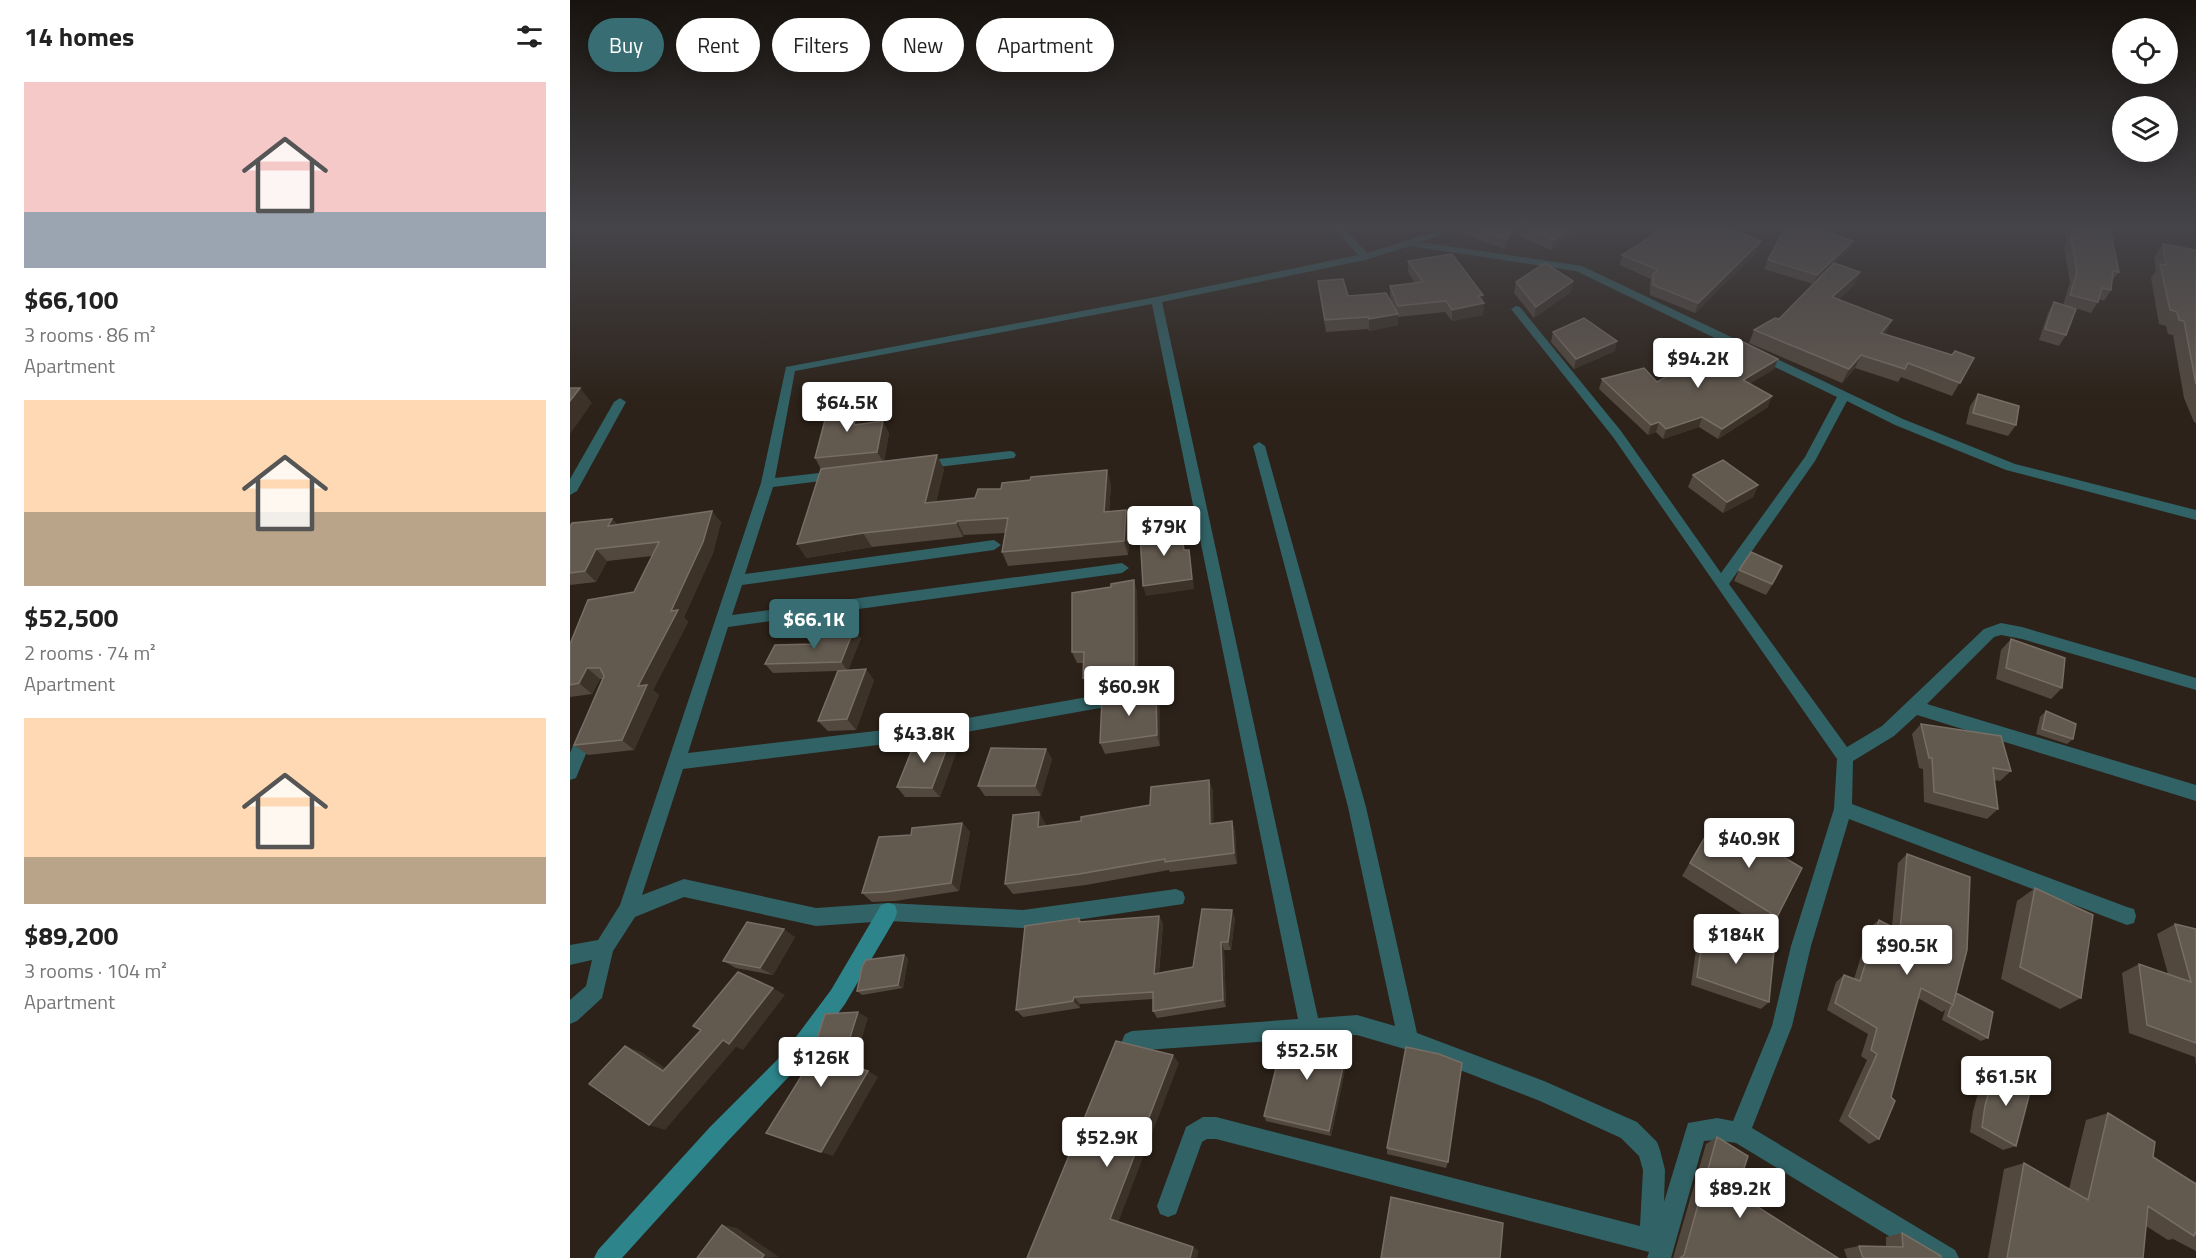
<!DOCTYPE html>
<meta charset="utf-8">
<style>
body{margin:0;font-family:"Titillium Web",sans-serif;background:#f6f6f6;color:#222;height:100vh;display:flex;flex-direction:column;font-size:22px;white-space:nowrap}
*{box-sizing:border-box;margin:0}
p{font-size:20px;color:#767676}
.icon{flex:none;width:33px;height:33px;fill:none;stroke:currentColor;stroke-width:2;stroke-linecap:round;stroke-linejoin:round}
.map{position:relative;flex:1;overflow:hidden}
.drawer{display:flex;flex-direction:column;background:#fff;width:570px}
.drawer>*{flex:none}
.hud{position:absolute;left:18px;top:18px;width:570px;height:54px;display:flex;gap:12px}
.fabs{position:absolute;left:1542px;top:18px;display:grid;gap:12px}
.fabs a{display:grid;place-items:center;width:66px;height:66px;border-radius:50%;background:#fff;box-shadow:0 3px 15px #0003;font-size:30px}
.price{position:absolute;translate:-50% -51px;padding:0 14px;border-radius:6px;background:#fff;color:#222;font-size:20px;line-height:39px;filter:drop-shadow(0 2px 3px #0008)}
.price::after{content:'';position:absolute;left:50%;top:36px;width:18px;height:14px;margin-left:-9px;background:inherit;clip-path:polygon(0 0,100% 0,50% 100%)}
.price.current{background:#386e73;color:#fff}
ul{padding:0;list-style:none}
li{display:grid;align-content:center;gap:12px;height:318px;padding:0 24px}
li span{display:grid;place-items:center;height:186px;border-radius:0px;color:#555}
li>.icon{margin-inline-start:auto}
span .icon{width:108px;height:108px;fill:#fffc;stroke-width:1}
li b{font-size:26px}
h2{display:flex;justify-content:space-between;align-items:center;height:72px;padding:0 24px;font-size:26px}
.pill{padding:0 21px;border-radius:27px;background:#fff;box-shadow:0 3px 15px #0003;font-size:21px;line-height:54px}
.pill.current{background:#386e73;color:#fff}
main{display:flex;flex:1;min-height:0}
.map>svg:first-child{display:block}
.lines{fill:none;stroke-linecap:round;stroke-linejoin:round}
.street{fill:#306266;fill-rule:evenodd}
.secondary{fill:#2d848b;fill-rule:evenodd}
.wall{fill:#52483e}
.shaded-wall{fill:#3c3228}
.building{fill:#62594f;stroke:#776e65;stroke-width:1.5}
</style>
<main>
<section class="drawer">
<h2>14 homes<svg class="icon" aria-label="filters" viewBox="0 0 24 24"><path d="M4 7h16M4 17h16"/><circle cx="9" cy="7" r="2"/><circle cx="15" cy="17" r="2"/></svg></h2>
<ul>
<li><span style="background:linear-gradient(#f6c9c9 70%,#9aa5b1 0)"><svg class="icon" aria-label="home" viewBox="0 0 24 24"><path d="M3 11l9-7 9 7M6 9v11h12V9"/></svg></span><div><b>$66,100</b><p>3 rooms · 86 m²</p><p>Apartment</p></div></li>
<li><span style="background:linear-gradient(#ffd9b3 60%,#b9a48a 0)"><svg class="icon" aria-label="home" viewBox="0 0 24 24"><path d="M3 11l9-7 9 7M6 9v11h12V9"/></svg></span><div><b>$52,500</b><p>2 rooms · 74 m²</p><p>Apartment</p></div></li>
<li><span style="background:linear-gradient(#ffd9b3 75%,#b9a48a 0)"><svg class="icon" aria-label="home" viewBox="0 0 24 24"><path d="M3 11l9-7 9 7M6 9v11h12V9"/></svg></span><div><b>$89,200</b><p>3 rooms · 104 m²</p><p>Apartment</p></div></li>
</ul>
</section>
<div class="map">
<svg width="1626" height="1258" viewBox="0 0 1626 1258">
<rect width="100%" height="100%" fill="#2c2219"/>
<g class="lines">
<g class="street">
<path d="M764,228H774L797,253L877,228H891L851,242L1012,266L1333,419L1445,464L1626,510V520L1436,470L1325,425L1277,401L1245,461L1159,584L1277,747L1312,726L1414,629L1431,623L1452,627L1626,678V690L1452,639L1431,635L1424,637L1357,704L1626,785V801L1347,715L1324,736L1283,761L1282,804L1557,907L1564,909L1566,916L1564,923L1557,925L1279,819L1241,946L1222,1026L1182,1128L1385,1250L1389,1258H1355L1166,1143L1147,1140L1134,1141L1101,1258H1077L1079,1252L646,1139H637L632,1142L606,1214L598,1217L590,1214L587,1206L616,1127L633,1117H646L1070,1226L1073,1170L1069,1156L1051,1138L970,1101L838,1050L787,1035L562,1051L555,1048L552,1041L555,1034L562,1031L728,1019L582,304L225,371L205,478L267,471L273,475L267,479L203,487L175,574L424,540L431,545L424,550L172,585L162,615L552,563L559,568L552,573L158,627L118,753L357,725L552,691L558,693L560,698L558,703L357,739L113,769L72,895L114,879L246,908L318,903L453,910L606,889L613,892L615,898L613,904L453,928L318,921L246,926L114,897L65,917L43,951L32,998L7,1021L0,1024V1000L16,986L22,960L0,965V945L28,940L50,905L191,483L216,367L586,297L788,255ZM840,246L1006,271L1267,397L1235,457L1151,573L1051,431L950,307L946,306L941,309L1043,437L1267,759L1264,809L1221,946L1202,1026L1163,1121L1147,1118L1118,1123L1094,1202L1095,1170L1090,1150L1087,1142L1067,1122L974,1081L847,1033L796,807L695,446L689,442L683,446L778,807L825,1026L787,1015L748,1018L592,302L795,260Z"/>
<path d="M50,398L56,402L7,491L0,495V479L44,402Z"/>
<path d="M440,451L444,452L446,455L444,458L351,469L345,465L351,461Z"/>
<path d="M17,725L23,727L25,732L6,778L0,780V753L11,727Z"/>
</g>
<path class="secondary" d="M318,903L325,905L327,912L325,919L275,1004L228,1067L156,1143L52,1258H24L28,1250L140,1127L214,1053L261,990L311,905Z"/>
</g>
<g class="wall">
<path d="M891,228H1018L981,250L943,233L934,249L890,233Z"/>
<path d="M1073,228H1158L1188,251L1125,313L1080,295V284L1081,279L1050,265L1052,255L1084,234L1072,229Z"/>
<path d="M1494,228H1540L1549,272L1542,281L1541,290L1534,301L1529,299L1528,302L1521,313L1502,307L1496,335L1489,346L1469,340L1478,313L1484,302L1493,305L1500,282L1494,247L1497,242Z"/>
<path d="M1551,228H1569L1567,230Z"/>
<path d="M1263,233V234L1283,241L1279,250L1265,263L1284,285L1268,300L1315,334L1382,355L1404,358L1382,396L1331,377L1328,382L1285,368L1272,383L1179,343L1184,330L1209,319L1243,284L1194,269L1198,260Z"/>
<path d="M1593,244L1626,250V423L1624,422L1614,398L1603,335L1598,334L1596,326L1589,324L1581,278L1586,270L1584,257Z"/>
<path d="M838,261L913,295L912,301L914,303L913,315L882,321L875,312L828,317V325L799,331L798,329L756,332L749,292L748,281L778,296L823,305L820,297V286L845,283L838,272Z"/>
<path d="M1003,281L1001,292L964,318L944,293L946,282Z"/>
<path d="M983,332L1045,351L1004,369L981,342Z"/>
<path d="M1136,358L1204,369L1179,384L1198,407L1148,439L1129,427L1093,439L1086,432L1078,435L1029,389L1032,379L1087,382Z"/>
<path d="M1408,394L1446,425L1438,436L1396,424L1400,406Z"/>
<path d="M287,410L285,416L291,424L319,433L314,461L374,469L366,502L541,484L539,512L556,510L560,524L558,555L438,566L432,552L435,533L394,535L393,537L302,547L236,558L251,469L245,458Z"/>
<path d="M1123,475L1188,485L1183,497L1153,513L1118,487Z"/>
<path d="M42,519L47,524L151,522L143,553L114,617L118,622L83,690L89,695L64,750L18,755L4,745L33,679H30L22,694L0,697V644L64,592L82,556L37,561L26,582L0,585V527Z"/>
<path d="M1169,570L1207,577L1196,595L1164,581Z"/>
<path d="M567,591L568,686L537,691L535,686L518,689L513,678V663H507L502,652Z"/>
<path d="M291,638L278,670L304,680L286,730L258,731L248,721L267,671L203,673L195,664Z"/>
<path d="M1441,639L1492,688L1481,699L1426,679L1431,650Z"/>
<path d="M590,702V746L535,754L530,743Z"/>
<path d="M1476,711L1503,739L1497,744L1466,734L1470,717Z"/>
<path d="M1351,724L1441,771L1430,781L1424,780L1428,809L1417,819L1354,802L1353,769L1349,768L1342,734Z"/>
<path d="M476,749L482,759L471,796H415L408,786Z"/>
<path d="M387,750L370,797H335L327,787Z"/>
<path d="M639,780L643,792V823L662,821L665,832L667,864L600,872L599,870L516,885L443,894L435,884L476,824V826L511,821L580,805Z"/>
<path d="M392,823L400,832L389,891L325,901L302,902L292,893L341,835Z"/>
<path d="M1162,826L1207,917L1196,929L1112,876L1135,837L1149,845Z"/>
<path d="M1337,854L1386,993L1418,1038L1411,1041L1372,1020L1375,1010L1372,1012L1348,998L1309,1139L1299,1144L1269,1121L1297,1060L1291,1056L1298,1034L1257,1010L1266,982L1274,975L1284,979L1300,927L1309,920L1322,926L1328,863Z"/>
<path d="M1465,888L1511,998L1490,1009L1431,979L1447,901Z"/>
<path d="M589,916L593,924L589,973L623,967L665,918L661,950H654L656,1007L587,1018L583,1011V999L510,1004V1008L453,1017L446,1010L509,918L512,922Z"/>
<path d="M1605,924L1626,929V1065L1625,1057L1559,1033L1552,973L1569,964L1598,974L1587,934Z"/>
<path d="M1134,928L1199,1002L1191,1009L1121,985L1128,936Z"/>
<path d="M225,937L203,975L166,968L153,961Z"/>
<path d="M334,955L338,959L333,988L292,995L287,991Z"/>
<path d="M779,1051L761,1136L696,1121L694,1116Z"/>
<path d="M1426,1067L1446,1146L1433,1150L1400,1132L1403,1111L1414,1072Z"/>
<path d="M1538,1113L1583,1157L1624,1183L1626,1182V1251L1603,1239L1598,1240L1576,1226L1573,1258H1418L1434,1169L1454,1163L1499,1189L1516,1120Z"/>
<path d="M1147,1137L1166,1193L1268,1258H1103L1136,1144Z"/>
<path d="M817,1148L878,1162L876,1168L817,1154Z"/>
<path d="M1332,1233L1371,1258H1277L1274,1249L1289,1246H1316V1237Z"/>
</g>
<g class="shaded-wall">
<path d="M942,228H944L943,233L934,249L936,239Z"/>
<path d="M1003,228H1018L981,250L983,240Z"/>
<path d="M1191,241L1188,251L1125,313L1128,303Z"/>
<path d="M1283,241L1279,250L1243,284L1247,275Z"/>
<path d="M1290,272L1284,285L1257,310L1262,297Z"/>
<path d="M1003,281L1001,292L964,318L966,307Z"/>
<path d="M913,295L912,304L914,303L913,315L882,321V310L908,296Z"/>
<path d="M828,314V325L799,331V319Z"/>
<path d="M1322,320L1316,333L1305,346L1311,333Z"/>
<path d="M1047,341L1045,351L1004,369L1006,359Z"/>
<path d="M1291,355L1285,368L1272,383L1279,369Z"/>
<path d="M1208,359L1204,369L1169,390L1173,380Z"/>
<path d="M10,388L22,403L0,434V401Z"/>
<path d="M1202,396L1198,407L1148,439L1152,429Z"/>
<path d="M281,398L287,410L282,429L275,418Z"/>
<path d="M286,416L293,428L284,425Z"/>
<path d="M1132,417L1129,427L1093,439L1096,429Z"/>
<path d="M313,421L319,433L314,463L307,452Z"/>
<path d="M1089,422L1086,432L1078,435L1081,425Z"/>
<path d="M367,455L374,469L362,517L355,503Z"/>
<path d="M537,470L541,484L538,526L534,512Z"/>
<path d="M1188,485L1183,497L1153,513L1157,502Z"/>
<path d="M556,510L560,524L558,555L554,541Z"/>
<path d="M142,511L151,522L143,553L114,617L118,622L83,690L89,695L64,750L52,740L68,686L101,611Z"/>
<path d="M42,519L52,530L38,526Z"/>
<path d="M387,521L394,535L393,537L386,523Z"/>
<path d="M293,533L302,547L236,558L227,544Z"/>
<path d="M26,549L37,561L26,582L15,571Z"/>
<path d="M619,550L621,560L624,589L576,596L573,586Z"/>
<path d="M564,580L567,591L568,686L537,691L532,681Z"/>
<path d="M284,629L291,638L278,671L271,662Z"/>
<path d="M17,668L30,679L22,694L9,683Z"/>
<path d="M296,669L304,680L286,730L277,719Z"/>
<path d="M586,691L590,702V746L587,735Z"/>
<path d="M380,740L387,750L370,797L362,788Z"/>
<path d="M476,749L482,759L471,796L465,786Z"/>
<path d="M639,780L643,792L644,835L640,824Z"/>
<path d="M469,812L476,824L475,838L468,827Z"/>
<path d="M662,821L665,832L667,864L664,853Z"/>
<path d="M392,823L400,832L389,891L381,883Z"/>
<path d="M662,910L665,918L661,950L658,942Z"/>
<path d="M589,916L593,924L588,981L584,974Z"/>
<path d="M214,929L225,937L203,975L190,968Z"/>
<path d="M651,942L654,950L656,1007L653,1000Z"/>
<path d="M334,955L338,959L333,988L328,985Z"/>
<path d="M203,988L215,995L173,1050L166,1047L95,1130L79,1125L153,1040Z"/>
<path d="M504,997L510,1004V1008L503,1001Z"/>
<path d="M288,1012L298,1018L283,1069L272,1063Z"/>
<path d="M778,1044L779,1051L761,1136L759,1131Z"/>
<path d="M55,1046L71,1052L109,1077L93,1071Z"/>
<path d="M603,1055L609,1063L548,1223L540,1219Z"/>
<path d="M298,1071L308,1077L263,1156L251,1152Z"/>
<path d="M152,1225L167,1228L209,1257L192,1258Z"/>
<path d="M623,1247L629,1251L627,1258H620Z"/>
</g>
<g class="building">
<path d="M904,228H942L936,239Z"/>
<path d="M956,228H1003L983,240Z"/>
<path d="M1094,228H1158L1191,241L1128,303L1083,285V274L1088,270L1052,255Z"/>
<path d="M1215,228H1248L1263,233L1262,234L1283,241L1247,275L1198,260Z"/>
<path d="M1503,228H1540L1549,272L1543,271L1541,290L1532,288L1528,302L1500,295L1507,272L1501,237L1505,238Z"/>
<path d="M1593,244L1626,250V384L1614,321L1609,320L1607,312L1600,310L1590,264L1596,265Z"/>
<path d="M882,254L913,295L908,296L914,303L882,310L876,301L828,306L820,286L853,282L838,261Z"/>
<path d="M975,263L1003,281L966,307L946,282Z"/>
<path d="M1264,263L1290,272L1262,297L1322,320L1311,333L1382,355L1385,351L1404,358L1390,383L1338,363L1335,369L1291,355L1279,369L1184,330L1205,318L1209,319Z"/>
<path d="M773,279L778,296L816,293L828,314L799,319L798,317L755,320L748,281Z"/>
<path d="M1484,302L1506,309L1496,335L1475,329Z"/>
<path d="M1014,318L1047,341L1006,359L983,332Z"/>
<path d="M1169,340L1208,359L1173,380L1202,396L1152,429L1132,417L1096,429L1089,422L1081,425L1032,379L1074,368L1087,382L1131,356L1136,358Z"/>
<path d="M0,388H10L0,401Z"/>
<path d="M1408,394L1449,406L1446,425L1403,413Z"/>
<path d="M281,398L275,418L286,416L284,425L313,421L307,452L245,458L260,401Z"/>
<path d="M367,455L355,503L405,498L408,489H431L432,483L460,480L461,477L537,470L534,512L556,510L554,541L432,552L438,518L387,521L386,523L293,533L227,544L251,469Z"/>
<path d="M1153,460L1188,485L1157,502L1123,475Z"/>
<path d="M142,511L133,542L101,611L108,610L68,686L77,685L52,740L4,745L34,676L30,668H17L9,683L0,685V644L18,600L64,592L89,542L26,549L15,571L0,573V527L2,523L42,519L38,526Z"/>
<path d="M610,526L614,550H619L622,579L573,586L570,533Z"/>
<path d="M1181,552L1212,566L1202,584L1169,570Z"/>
<path d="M564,580V675L532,681L533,675L513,678L514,652H502V593L541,587V584Z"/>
<path d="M284,629L271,662L195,664L205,645L244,644L248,632Z"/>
<path d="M1441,639L1495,658L1492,688L1436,668Z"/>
<path d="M296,669L277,719L248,721L268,671Z"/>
<path d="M586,691L587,735L530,743L532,699Z"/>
<path d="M1476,711L1506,724L1503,739L1472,729Z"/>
<path d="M1351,724L1431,736L1441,771L1423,768L1428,809L1364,792L1362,758H1359Z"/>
<path d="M346,740H380L362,788L327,787Z"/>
<path d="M421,748L476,749L465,786H408Z"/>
<path d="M639,780L640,824L662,821L664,853L595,862V859L509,874L435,884L443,815L469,812L468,827L511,821V817L580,805L581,787Z"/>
<path d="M392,823L381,883L315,892L292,893L309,837L341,835L342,828Z"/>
<path d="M1162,826L1232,868L1207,917L1120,863L1135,837L1150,846Z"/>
<path d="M1337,854L1400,877L1397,950L1383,1005L1351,988L1321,1097L1325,1101L1309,1139L1279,1116L1307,1054L1301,1050L1307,1028L1265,1003L1274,975L1290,981L1309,920L1330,931Z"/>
<path d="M1465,888L1523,915L1511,998L1450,967Z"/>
<path d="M632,909L662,910L658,942H651L653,1000L583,1011V992L504,997L503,1001L446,1010L455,926L509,918V922L589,916L584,974L623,967Z"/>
<path d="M177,922L214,929L190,968L153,961Z"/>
<path d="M1605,924L1626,929V1043L1577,1025L1569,964L1621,982Z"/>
<path d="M1134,928L1204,951L1199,1002L1127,977Z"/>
<path d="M334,955L328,985L287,991L292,967L296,960Z"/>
<path d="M168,972L203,988L159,1044L153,1040L79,1125L19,1084L55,1046L93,1071L131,1030L123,1026Z"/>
<path d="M1386,993L1423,1012L1418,1038L1378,1016L1381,1007L1383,1005Z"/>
<path d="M288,1012L272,1063L298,1071L251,1152L196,1133L239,1064L255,1014Z"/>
<path d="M734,1034L778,1044L759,1131L694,1116L714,1036Z"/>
<path d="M546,1041L603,1055L540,1219L623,1247L620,1258H457Z"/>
<path d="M836,1047L869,1054L892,1063L878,1162L817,1148Z"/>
<path d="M1426,1067L1461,1088L1446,1146L1412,1127L1415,1106Z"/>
<path d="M1538,1113L1585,1142L1583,1157L1626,1184V1234L1625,1233L1624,1236L1578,1206L1573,1258H1437L1454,1163L1518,1200Z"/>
<path d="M1147,1137L1178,1156L1166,1193L1268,1258H1110L1114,1255Z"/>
<path d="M821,1197L933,1223L930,1258H811Z"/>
<path d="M152,1225L194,1255L192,1258H127Z"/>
<path d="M1332,1233L1371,1256V1258H1293L1289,1246L1333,1247Z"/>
</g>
<linearGradient id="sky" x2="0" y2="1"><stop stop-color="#18130e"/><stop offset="0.56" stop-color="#454449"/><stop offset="1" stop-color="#454449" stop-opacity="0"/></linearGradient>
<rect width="1626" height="404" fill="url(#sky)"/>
</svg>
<div class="fabs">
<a><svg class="icon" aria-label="locate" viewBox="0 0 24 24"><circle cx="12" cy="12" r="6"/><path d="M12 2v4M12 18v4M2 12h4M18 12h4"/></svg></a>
<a><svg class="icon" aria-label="layers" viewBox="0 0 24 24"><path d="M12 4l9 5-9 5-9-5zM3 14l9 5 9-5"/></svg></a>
</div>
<b class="price" style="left:1128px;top:389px">$94.2K</b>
<b class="price" style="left:277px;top:433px">$64.5K</b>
<b class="price" style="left:594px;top:557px">$79K</b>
<b class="price current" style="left:244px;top:650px">$66.1K</b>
<b class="price" style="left:559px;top:717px">$60.9K</b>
<b class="price" style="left:354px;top:764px">$43.8K</b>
<b class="price" style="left:1179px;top:869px">$40.9K</b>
<b class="price" style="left:1166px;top:965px">$184K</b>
<b class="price" style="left:1337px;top:976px">$90.5K</b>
<b class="price" style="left:737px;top:1081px">$52.5K</b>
<b class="price" style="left:251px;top:1088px">$126K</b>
<b class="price" style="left:1436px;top:1107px">$61.5K</b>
<b class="price" style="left:537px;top:1168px">$52.9K</b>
<b class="price" style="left:1170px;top:1219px">$89.2K</b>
<div class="hud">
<a class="pill current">Buy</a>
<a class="pill">Rent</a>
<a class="pill">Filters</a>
<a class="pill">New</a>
<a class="pill">Apartment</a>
</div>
</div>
</main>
